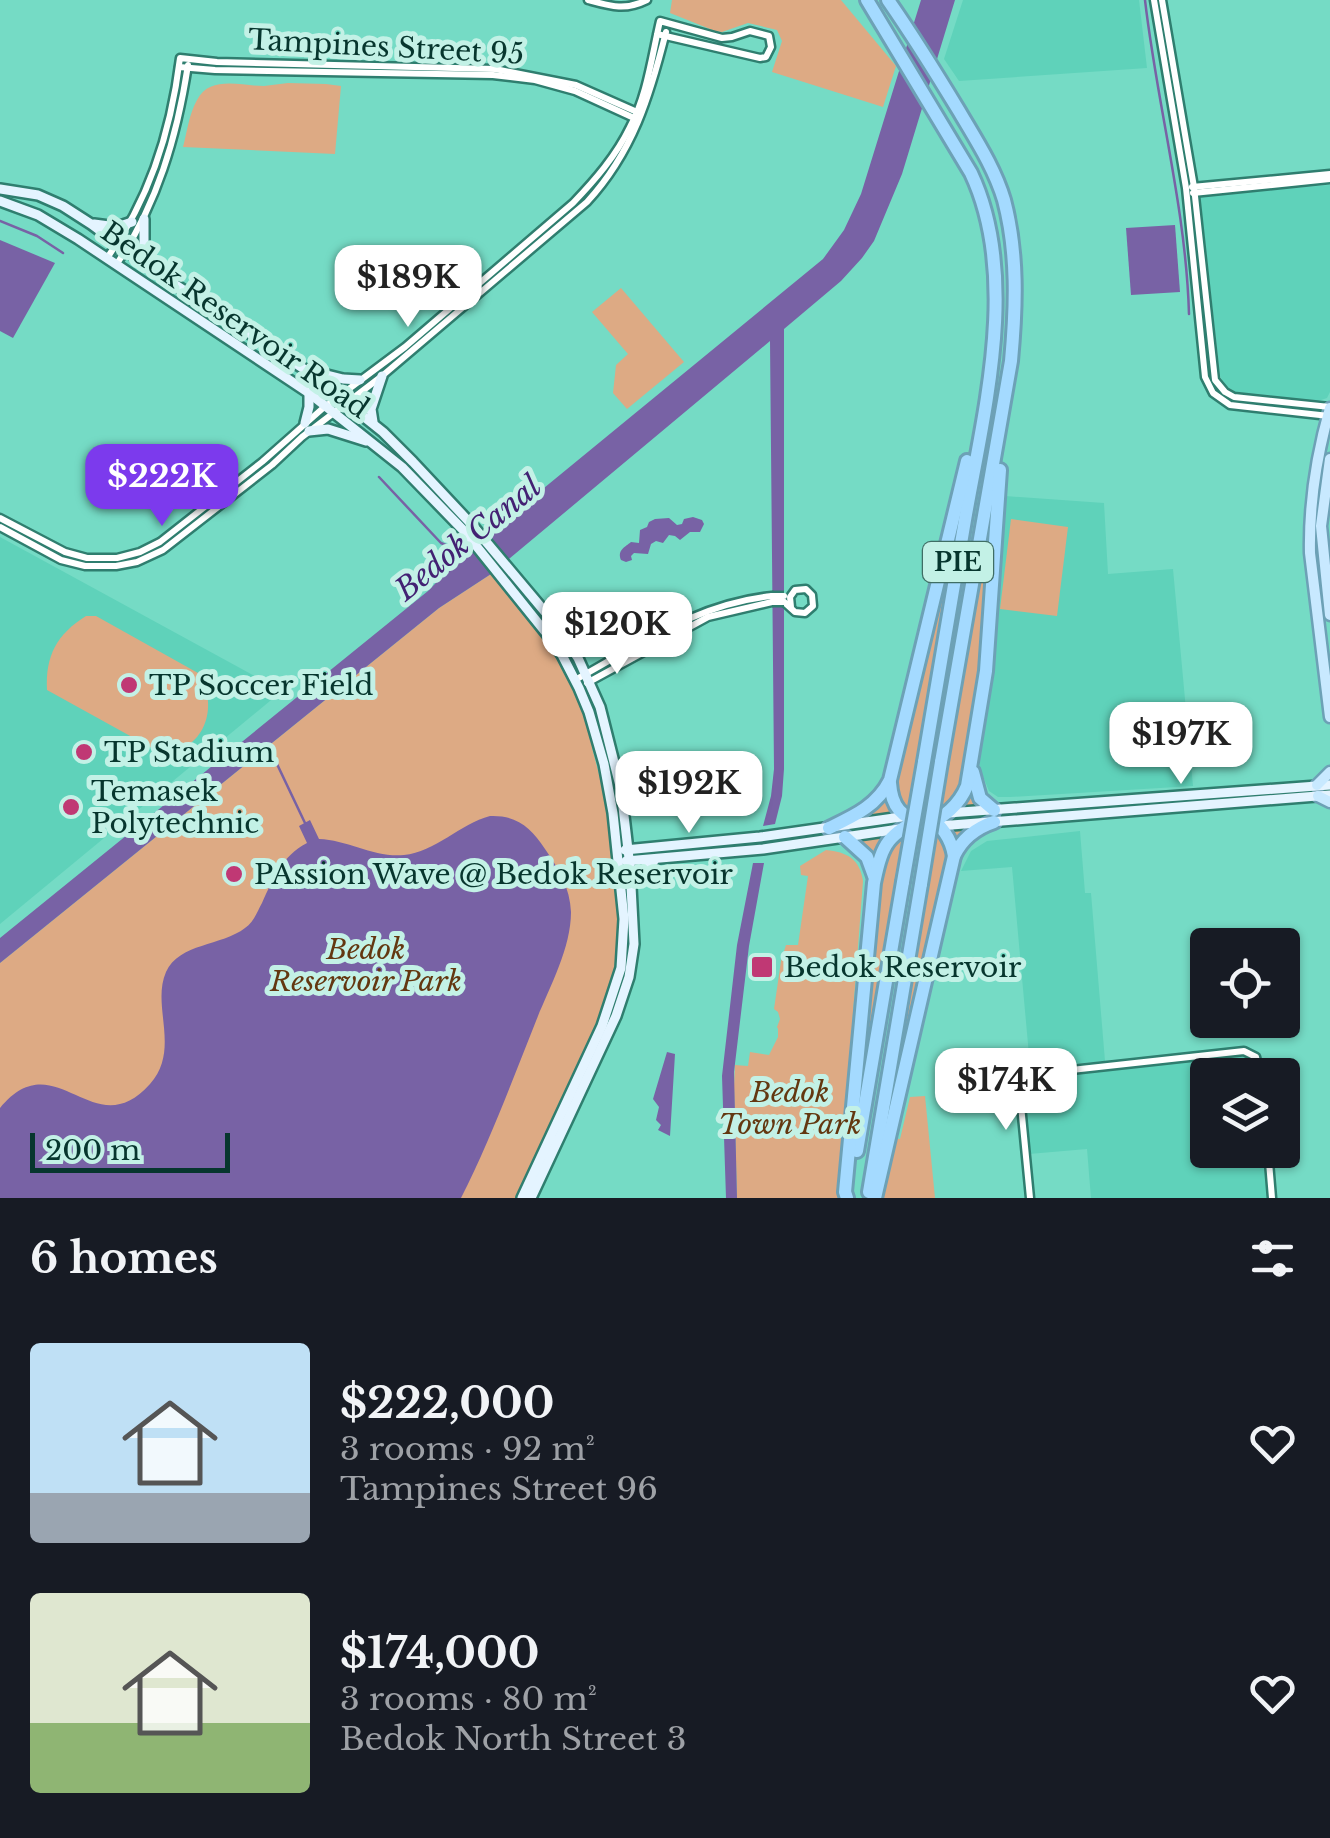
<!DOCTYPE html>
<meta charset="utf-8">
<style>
body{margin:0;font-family:"Libre Baskerville",serif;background:#242831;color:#f1f3f6;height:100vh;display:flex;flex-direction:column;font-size:38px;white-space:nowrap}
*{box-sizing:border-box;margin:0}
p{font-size:32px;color:#9ea1a6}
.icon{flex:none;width:55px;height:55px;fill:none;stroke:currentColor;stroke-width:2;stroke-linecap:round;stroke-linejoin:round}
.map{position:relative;height:1198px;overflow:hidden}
.details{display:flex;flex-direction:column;background:#171b24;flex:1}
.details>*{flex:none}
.buttons{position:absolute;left:1190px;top:928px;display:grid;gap:20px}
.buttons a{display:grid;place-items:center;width:110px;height:110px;border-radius:10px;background:#171b24;box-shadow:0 2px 8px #0004;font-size:50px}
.scale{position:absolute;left:30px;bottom:25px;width:200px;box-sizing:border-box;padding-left:10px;border:5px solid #07362e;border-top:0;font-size:28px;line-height:35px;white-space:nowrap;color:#07362e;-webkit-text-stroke:8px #c3f1e6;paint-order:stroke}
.price{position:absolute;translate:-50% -85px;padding:0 22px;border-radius:20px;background:#fff;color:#222;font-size:32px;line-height:65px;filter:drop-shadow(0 2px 5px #0008)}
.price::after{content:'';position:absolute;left:50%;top:60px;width:30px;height:22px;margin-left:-15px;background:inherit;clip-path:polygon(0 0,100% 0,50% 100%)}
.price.selected{background:#7c3aed;color:#fff}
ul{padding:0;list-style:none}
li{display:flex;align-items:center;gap:30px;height:250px;padding:0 30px}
li span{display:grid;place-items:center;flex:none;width:280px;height:200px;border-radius:10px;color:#555}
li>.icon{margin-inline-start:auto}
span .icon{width:120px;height:120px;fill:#fffc;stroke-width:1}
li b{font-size:42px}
h2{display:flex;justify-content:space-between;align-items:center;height:120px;padding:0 30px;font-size:42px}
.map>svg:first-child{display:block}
.built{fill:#5fd2ba}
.green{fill:#ddaa84}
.water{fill:#7862a5}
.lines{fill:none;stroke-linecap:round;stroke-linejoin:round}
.stream{stroke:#7862a5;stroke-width:2.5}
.minor-casing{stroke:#2f7e6f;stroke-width:11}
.secondary-casing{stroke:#2f7e6f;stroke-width:14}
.primary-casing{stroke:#6da1b6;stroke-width:15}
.motorway-casing{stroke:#6da1b6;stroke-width:18}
.minor{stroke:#fff;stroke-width:6}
.secondary{stroke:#e4f4ff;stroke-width:9}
.primary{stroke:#c8e9ff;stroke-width:10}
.motorway{stroke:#a4daff;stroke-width:12}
.minor-bridge-casing{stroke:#2f7e6f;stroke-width:11;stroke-linecap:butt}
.motorway-bridge-casing{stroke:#6da1b6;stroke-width:18;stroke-linecap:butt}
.minor-bridge{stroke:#fff;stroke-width:6}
.motorway-bridge{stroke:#a4daff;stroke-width:12}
.poi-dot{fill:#c03874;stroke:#c3f1e6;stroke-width:4}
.labels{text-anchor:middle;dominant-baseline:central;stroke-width:10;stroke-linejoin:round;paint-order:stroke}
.shield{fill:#c3f1e6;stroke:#3f6e65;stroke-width:2.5}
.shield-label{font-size:25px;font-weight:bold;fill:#07362e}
.street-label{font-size:28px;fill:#07362e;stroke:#c3f1e6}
.poi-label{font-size:28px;fill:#07362e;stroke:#c3f1e6;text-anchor:start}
.park-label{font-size:28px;font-style:italic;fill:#633710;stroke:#c3f1e6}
.water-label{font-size:30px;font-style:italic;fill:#432173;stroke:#c3f1e6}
</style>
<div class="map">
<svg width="1330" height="1198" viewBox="0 0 1330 1198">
<rect width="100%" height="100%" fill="#75dbc5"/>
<g class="built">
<path d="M963,0H1139L1147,68L959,81L944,59Z"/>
<path d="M1330,185V392L1327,398L1318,401L1238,394L1225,388L1220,375L1200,196Z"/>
<path d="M1005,496L1104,503L1108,574L1173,569L1193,786L1010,797H998L989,791L980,769L979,758L994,650Z"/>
<path d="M0,537L282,691L0,924Z"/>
<path d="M1080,831L1085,893H1091L1105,1061L1049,1066L1029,1055L1012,867L961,871L971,851L987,841Z"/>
<path d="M1243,1055L1254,1063L1257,1075H1208V1150H1264L1268,1198H1091L1087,1149L1029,1154L1025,1094L1030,1084L1039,1077Z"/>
</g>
<g class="green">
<path d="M672,0H841L896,66L883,107L772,72L782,41L777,30L748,23L722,32L715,31L670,13Z"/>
<path d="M288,83L326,84L341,86L335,154L183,147C187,132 189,114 197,100C210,75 241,86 264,86C272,85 280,84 288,83Z"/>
<path d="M621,288L684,362L627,409L613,393L616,365L628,354L592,312Z"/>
<path d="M990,363L915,810L905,816L848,819L890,781Z"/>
<path d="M998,444L1001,457L974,777L994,810L934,809Z"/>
<path d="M1011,519L1068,527L1057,616L1000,609Z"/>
<path d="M491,574L501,587L505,585L550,641L572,680L594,735L592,748L600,778L608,795L622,942L619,967L607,1005L516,1198H0V963L439,608Z"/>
<path d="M86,616H96L198,673C221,707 203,753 161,753L47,690C45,656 57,634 86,616Z"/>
<path d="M994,822L960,845L875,1198L930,833L945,832L941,826Z"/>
<path d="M911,834L849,1198L873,872L845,837Z"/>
<path d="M826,850C847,852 860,859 863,881L839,1198H737L734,1086L735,1065L748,1066L750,1052L769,1055L778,1037V1029L777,1027L780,1019L778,1012L774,1009L781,961L786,945H798L808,876L801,875L800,866Z"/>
<path d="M925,1096L935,1198H876L890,1137L900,1139L910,1097Z"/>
</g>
<g class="water">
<path d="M921,0H955L902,174L874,241L862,258L841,281L784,329V769L782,796L775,824L763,826L771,796L774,769L770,341L491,574L439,608L0,963V938L428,591L466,552L823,259L844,230L861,194Z"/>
<path d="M1175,225L1180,292L1131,295L1126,228Z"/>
<path d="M0,240L55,263L13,338L0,331Z"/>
<path d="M693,517L702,520L704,524L700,532H690L680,540L675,536L669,535L663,543L656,541L651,544L648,554L634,553L631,556L632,560L626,562L621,560C617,550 625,547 631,542L639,543L640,530L647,527L649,522L655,519L669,518L677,525L682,524L684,519Z"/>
<path d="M490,816C517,815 531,828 545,849C559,869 570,888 571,912C571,949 549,988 536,1021C512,1081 490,1141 461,1198H0V1108C56,1040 93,1148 150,1084C181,1049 151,1006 166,972C179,943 222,946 245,928C254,922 257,912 262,903C273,879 282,856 307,843L299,826L310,820L319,839C348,840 375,858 404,855C435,852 460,824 490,816Z"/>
<path d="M753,863H764L749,946L734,1072L737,1198H726L722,1076L737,945Z"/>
<path d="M667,1052L675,1054L670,1136L658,1130L661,1125L656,1120L659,1107L653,1099Z"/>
</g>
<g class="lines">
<g class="stream">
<path d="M1145,0C1157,105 1186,208 1189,314"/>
<path d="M0,221L37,236L63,253"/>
<path d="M379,477L441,543L466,554"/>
<path d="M267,743L305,823"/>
</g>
<g class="minor-casing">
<g id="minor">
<path d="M588,0C610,6 625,11 647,0"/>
<path d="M1154,0L1186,188L1205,377L1213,393L1230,405L1329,416"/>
<path d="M1162,0L1194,187L1215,380L1225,392L1234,397L1330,407"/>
<path d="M179,67L215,70L493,75L535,80L575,91L634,118"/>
<path d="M1192,187L1330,174"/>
<path d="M1193,193L1330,179"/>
<path d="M107,258C150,199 171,131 180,58L217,62L495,69L576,85L637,112"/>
<path d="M116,265C157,205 177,137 188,65"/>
<path d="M0,518L65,552L87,558H117L140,552L160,542L262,462L322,409L405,347L573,203C595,180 616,156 630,127C647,96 652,55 660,21L722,38L732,37L750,31L769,36L771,47L766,57L760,58L657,34"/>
<path d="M0,527L61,560L85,566H116L137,562L163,550L272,465L302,437L382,376L587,202C633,152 650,96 666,32"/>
<path d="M784,602L795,612L805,613L813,606L812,595L806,589L795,590L790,597L791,607"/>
<path d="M575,680C639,645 698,603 772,596"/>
<path d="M587,683L708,617L772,602"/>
<path d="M1268,1150L1272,1198"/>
<path d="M1030,1198L1020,1095L1026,1082L1035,1074L1244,1051L1256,1057L1260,1075"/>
</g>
</g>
<g class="secondary-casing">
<g id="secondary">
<path d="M0,189L38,195L63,206L91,224L156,272L304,369L383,432L413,462L472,525L556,625L578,658L600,707L621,790L630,867L634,944L629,977L616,1016L531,1198"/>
<path d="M0,201L38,215L78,239L309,393L402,467L465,532L551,639L562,655L579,688L589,712L604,764L613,813L624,919L621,968L602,1026L522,1198"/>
<path d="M144,219V249L151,264"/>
<path d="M94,224L117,227L132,222"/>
<path d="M307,370L343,379L360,380"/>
<path d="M373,422L371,409L382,376"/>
<path d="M305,423L309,407V393"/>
<path d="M309,431L328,429L366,441"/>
<path d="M948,813L1330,785"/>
<path d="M939,826L1330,795"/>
<path d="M625,850L760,837L908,816"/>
<path d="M626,861L763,849L899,829"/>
<path d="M631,886L641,871L654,861"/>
</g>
</g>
<g class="primary-casing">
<g id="primary">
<path d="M1330,408C1316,457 1309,503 1310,553L1330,717"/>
<path d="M1330,459L1321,526L1330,615"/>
<path d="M1317,785L1330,772"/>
<path d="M1318,796L1330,802"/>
</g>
</g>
<g class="motorway-casing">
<g id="motorway">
<path d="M867,0L971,173C1020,277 984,411 965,520C951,600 938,681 924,762"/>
<path d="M888,0C913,36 936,73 959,111C976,140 994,167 1004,200C1018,253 1016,307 1011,361L941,762"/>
<path d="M973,772L980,798L994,810"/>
<path d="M890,783C892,811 903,815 926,827C944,816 959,806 967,786L986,671L1000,470"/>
<path d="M829,828C854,816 877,806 890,780L967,461"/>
<path d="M845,837L867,857L874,876"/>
<path d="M857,1151L903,882"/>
<path d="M869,1192L921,884"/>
<path d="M847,1198L845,1192L874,883C883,840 888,836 926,815C942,825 951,838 954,856"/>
<path d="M875,1198L954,856C962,839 976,828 994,822"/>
</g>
</g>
<use href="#minor" class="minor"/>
<use href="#secondary" class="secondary"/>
<use href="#primary" class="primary"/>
<use href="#motorway" class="motorway"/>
<g class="minor-bridge-casing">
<g id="minor-bridge">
<path d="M772,596H784"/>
<path d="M772,602H784"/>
</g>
</g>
<g class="motorway-bridge-casing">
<g id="motorway-bridge">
<path d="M903,882L924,762"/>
<path d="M921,884L941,762"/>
</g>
</g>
<use href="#minor-bridge" class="minor-bridge"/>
<use href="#motorway-bridge" class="motorway-bridge"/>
</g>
<g class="poi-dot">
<circle cx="129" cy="685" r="10"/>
<circle cx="84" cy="752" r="10"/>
<circle cx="71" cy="807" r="10"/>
<circle cx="234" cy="874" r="10"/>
<rect x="750" y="955" width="24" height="24" rx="5"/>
</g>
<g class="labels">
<rect class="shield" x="923" y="542" width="70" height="40" rx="8"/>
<g class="shield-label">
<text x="958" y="562">PIE</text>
</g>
<g class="street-label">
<text transform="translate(386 47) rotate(3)">Tampines Street 95</text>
<text transform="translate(235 320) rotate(35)">Bedok Reservoir Road</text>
</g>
<g class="poi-label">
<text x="149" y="685">TP Soccer Field</text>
<text x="104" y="752">TP Stadium</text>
<text x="91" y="791">Temasek<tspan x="91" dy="32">Polytechnic</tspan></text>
<text x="254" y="874">PAssion Wave @ Bedok Reservoir</text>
<text x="784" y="967">Bedok Reservoir</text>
</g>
<g class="park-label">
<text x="366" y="949">Bedok<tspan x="366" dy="32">Reservoir Park</tspan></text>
<text x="790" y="1092">Bedok<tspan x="790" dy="32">Town Park</tspan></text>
</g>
<g class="water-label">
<text transform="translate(468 538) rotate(-39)">Bedok Canal</text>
</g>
</g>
</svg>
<div class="buttons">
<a><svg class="icon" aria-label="locate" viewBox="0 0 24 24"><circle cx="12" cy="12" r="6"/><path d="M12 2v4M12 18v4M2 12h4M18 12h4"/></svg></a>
<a><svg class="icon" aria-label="layers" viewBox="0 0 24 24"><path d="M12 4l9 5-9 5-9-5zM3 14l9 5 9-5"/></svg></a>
</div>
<div class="scale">200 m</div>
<b class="price" style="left:408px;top:330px">$189K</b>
<b class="price selected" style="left:162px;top:529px">$222K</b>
<b class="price" style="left:617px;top:677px">$120K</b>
<b class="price" style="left:1181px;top:787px">$197K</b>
<b class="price" style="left:689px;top:836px">$192K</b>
<b class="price" style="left:1006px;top:1133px">$174K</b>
</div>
<section class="details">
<h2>6 homes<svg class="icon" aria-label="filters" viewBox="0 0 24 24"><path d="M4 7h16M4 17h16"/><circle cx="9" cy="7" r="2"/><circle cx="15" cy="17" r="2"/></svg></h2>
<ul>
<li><span style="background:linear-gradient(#bfe0f5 75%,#9aa5b1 0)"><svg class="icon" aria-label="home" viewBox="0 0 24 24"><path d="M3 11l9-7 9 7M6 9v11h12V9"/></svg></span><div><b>$222,000</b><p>3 rooms · 92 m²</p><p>Tampines Street 96</p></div><svg class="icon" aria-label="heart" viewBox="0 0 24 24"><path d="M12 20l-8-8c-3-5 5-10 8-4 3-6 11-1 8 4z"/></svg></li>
<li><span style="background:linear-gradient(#dfe7d0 65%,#8fb573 0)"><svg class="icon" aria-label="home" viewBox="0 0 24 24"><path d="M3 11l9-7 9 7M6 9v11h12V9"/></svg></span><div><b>$174,000</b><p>3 rooms · 80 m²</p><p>Bedok North Street 3</p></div><svg class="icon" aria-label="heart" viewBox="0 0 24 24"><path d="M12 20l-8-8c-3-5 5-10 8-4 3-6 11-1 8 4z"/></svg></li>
</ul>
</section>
